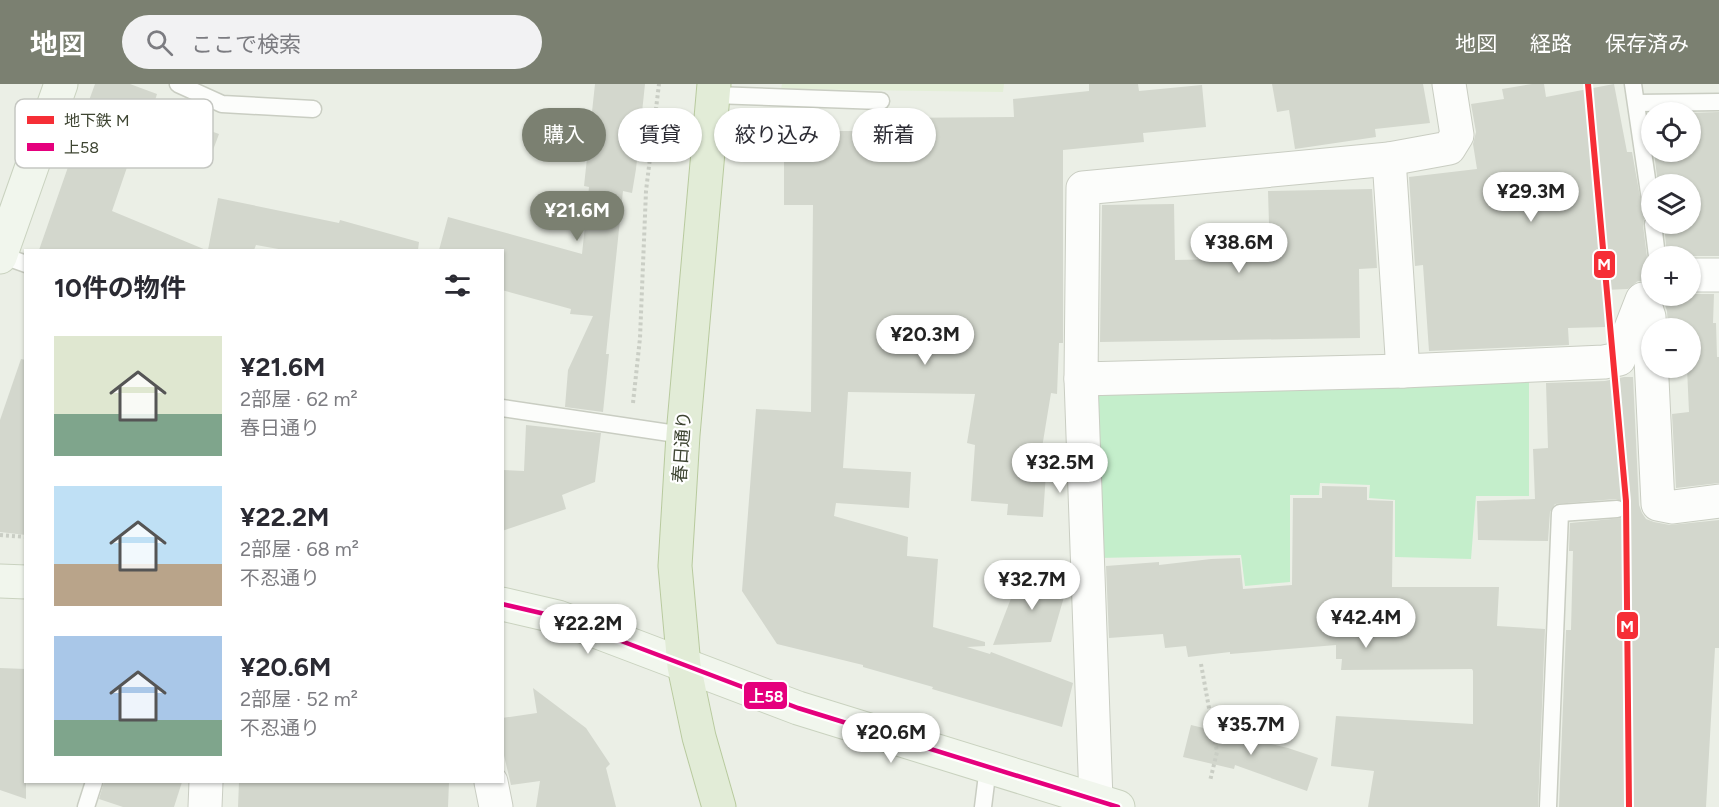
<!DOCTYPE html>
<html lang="ja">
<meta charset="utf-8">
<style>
body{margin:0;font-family:Figtree,"Noto Sans JP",sans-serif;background:#f2f2f3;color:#2b2b33;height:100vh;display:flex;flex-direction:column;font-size:22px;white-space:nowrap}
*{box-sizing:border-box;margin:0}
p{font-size:20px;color:#7c7c81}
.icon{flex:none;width:33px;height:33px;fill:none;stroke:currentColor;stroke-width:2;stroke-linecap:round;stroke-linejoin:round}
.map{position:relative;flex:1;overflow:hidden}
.panel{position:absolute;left:24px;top:165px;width:480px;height:534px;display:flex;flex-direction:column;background:#fff;border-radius:0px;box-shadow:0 2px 4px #0004}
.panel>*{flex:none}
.hud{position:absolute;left:522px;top:24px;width:570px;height:54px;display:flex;gap:12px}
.tools{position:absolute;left:1641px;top:18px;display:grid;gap:12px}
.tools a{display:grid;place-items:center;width:60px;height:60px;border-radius:50%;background:#fff;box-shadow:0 2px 4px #0004;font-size:30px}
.price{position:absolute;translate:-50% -51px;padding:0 14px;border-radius:21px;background:#fff;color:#222;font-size:20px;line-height:39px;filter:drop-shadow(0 2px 3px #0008)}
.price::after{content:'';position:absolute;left:50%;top:36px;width:18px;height:14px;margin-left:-9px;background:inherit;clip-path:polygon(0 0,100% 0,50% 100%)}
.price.selected{background:#7b8071;color:#fff}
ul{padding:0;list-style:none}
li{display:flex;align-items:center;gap:18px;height:150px;padding:0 30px}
li span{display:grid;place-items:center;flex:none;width:168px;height:120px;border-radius:0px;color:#555}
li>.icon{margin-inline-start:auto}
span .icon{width:72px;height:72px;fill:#fffc;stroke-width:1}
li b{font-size:26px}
h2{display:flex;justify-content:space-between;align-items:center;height:72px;padding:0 30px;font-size:26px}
.chip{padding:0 21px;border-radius:27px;background:#fff;box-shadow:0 2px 4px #0004;font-size:21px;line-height:54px}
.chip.selected{background:#7b8071;color:#fff}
header{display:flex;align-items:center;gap:36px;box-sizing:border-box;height:84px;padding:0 30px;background:#7b8071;color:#fff}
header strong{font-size:28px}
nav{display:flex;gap:33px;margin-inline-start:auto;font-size:21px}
.search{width:420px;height:54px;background:#f2f2f3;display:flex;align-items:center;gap:15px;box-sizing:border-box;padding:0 21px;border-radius:33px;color:#7c7c81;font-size:22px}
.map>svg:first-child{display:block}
.education{fill:#e3eed7}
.green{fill:#c4eecb}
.building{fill:#d3d7cd}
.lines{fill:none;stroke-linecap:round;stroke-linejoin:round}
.lane-casing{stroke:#c9cdc2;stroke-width:19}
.street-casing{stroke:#c9cdc2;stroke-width:35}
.secondary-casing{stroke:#c9d2bf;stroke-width:35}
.highway-casing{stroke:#b8ca9e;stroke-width:35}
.path{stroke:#cacec5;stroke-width:4;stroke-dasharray:3 3;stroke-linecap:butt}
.lane{stroke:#fcfdfb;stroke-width:16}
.street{stroke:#fcfdfb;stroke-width:33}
.secondary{stroke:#f1f6ed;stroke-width:33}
.highway{stroke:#e2ecd7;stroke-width:33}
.bus-1-casing{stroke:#fff;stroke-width:9}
.bus-1{stroke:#e5007d;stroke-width:4.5}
.metro-1-casing{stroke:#fff;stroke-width:10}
.metro-1{stroke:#f62e36;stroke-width:6}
.labels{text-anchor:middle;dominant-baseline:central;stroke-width:4.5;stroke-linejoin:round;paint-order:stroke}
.street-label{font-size:18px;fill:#3e4532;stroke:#fff}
.key{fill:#fff;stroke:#c5c7c2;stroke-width:1.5}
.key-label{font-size:16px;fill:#3e4532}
.line-badge{stroke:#fff;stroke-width:2}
.badge-label{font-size:16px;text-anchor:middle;font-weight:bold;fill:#fff}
</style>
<header>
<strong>地図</strong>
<div class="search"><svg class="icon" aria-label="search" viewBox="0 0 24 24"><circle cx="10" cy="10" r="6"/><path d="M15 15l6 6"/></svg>ここで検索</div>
<nav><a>地図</a><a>経路</a><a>保存済み</a></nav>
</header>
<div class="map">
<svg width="1719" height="723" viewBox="0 0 1719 723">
<rect width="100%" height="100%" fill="#ebefe6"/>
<path class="education" d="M782,0H1004L1003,8L781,5Z"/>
<path class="green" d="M1529,296V412H1476L1471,475L1395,473V416L1369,414L1370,401L1320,399L1319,411H1290V498L1245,502L1241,471L1098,474L1093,312L1099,305Z"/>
<g class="building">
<path d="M95,0H130L157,10L152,26L219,50L207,82L135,60L112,127L206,166H39L89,23L87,22Z"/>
<path d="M595,0H645L636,85L632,109L623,107L606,270H609L603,328L565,323L568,286L593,232L570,230L571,225L502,206V166H439L448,133L582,170L589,103L584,102Z"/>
<path d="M1089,0H1138L1139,7L1202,1L1206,43L1143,49L1144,58L1063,66V259H1059L1057,310L1051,309L1038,388L1046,389L1043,433L1007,431L1008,420L971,417L975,361L967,359L975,310L848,308L843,384L911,388L909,424L836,419L834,432L908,453L907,472L938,475L933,543L985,558V562L967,563L990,570L991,568L1073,599L1062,643L932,605L933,603L863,583V581L777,560L742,507L756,325L811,328L813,121H784V47H888L887,34L1014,33L1013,15L1089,7Z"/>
<path d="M1272,0H1423L1430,39L1375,45L1376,53L1295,65L1289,26L1277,28Z"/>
<path d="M1532,0H1544L1546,13L1614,0L1627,68H1632L1644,135L1643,141L1647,173L1652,181V199L1646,197H1638L1628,205L1605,206L1607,243L1568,244L1569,261L1429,267L1423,181L1415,182L1409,93L1477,85L1473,60L1476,48L1471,20L1504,15L1502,5Z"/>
<path d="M1719,28V172H1667L1664,140H1690V100H1658L1654,68H1690V29Z"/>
<path d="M1372,105L1377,184L1359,185L1360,254L1100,258L1102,121L1174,120L1175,176L1270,174L1268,107Z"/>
<path d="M218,114L339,139L340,136L419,158L418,166H284L256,161L254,166H208Z"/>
<path d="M1690,210H1714L1713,239H1716L1717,273H1719V399L1676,404L1672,330L1689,328L1687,284H1690V244H1668L1667,227L1662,212H1690Z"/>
<path d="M21,275L26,276V451L0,448V336Z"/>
<path d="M1624,293H1633L1639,421L1642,429L1646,435L1654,438L1670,441L1719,436V564H1715L1706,723H1559L1566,546H1571L1573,467H1569L1570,439L1622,434L1627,429L1625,419L1616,415L1555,420L1550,428L1548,457L1478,456L1477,417L1535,415L1533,365L1548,364L1546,299L1605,297Z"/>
<path d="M526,341L601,349L595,398L562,411L566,425L502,447V386L524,387Z"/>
<path d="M1322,402L1367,403V416L1393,417L1392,503H1499L1497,542L1545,545L1538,723H1368L1374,687L1331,682L1336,632L1473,640V587L1472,585L1341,586L1342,575H1336V561L1230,570V568L1188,573L1186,562L1165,564L1163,550L1109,554L1106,482L1159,478V481L1211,475L1240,474L1243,505L1292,501L1293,414H1322Z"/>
<path d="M1022,486L1068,499L1051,558L993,561Z"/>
<path d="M0,584L26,585V715L0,706Z"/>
<path d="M533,604L586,644L610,680L606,684L616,723H536L540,697L511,701L502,663V634L537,629Z"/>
<path d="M1191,641L1288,664L1318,674L1307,707L1235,681L1234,685L1183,673Z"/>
<path d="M104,698H182L174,723H123L99,715Z"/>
<path d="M239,698H449L448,723H238Z"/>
</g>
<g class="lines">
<g class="lane-casing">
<g id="lane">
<path d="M178,0L222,20L313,25"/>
<path d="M1633,0L1652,129"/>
<path d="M713,11L881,17"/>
<path d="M1637,19L1719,18"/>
<path d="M1653,140L1657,172"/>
<path d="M1,171L26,180"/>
<path d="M502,324L683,351"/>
<path d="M86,723L94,698"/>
<path d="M983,723L988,683"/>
<path d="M1548,723L1560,429L1617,425"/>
</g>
</g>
<g class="street-casing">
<g id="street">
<path d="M1389,75L1403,287"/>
<path d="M1690,191H1719"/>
<path d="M1643,215L1649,233L1658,420L1673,423L1719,417"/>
<path d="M1081,295L1403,287L1604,278L1619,275L1642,216"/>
<path d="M491,698L496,723"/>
<path d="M1096,716L1081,295L1083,104L1389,75L1449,64L1457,51L1449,0"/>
<path d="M205,723L206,698"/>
</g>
</g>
<g class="secondary-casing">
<g id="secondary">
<path d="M0,173L61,0"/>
<path d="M0,497L26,498"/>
<path d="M502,520L558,533L798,624L1118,723"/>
</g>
</g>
<g class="highway-casing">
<path id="highway" d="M714,0L683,351L675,482L684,582L699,653L719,723"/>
</g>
<g class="path">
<path d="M633,319L640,254L646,107L659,0"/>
<path d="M0,451L26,453"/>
<path d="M1201,580L1217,668L1210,697"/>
</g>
<use href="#lane" class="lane"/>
<use href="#street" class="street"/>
<use href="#secondary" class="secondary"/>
<use href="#highway" class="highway"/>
<g class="bus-1-casing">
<path id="bus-1" d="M502,520L558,533L798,624L1118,723"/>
</g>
<use href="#bus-1" class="bus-1"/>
<g class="metro-1-casing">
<path id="metro-1" d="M1588,0L1626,417L1629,723"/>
</g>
<use href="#metro-1" class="metro-1"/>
</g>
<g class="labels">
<g class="street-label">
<text transform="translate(682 363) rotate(-86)">春日通り</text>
</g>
</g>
<rect x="15" y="15" width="198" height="69" rx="9" class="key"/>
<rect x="27" y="32" width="27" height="8" fill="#f62e36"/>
<rect x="27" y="59" width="27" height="8" fill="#e5007d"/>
<g class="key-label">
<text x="64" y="42">地下鉄 M</text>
<text x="64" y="69">上58</text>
</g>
<g class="line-badge">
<rect x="1593" y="166" width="23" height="29" rx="6" fill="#f62e36"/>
<rect x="1616" y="527" width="23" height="29" rx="6" fill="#f62e36"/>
<rect x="743" y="597" width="45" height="29" rx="6" fill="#e5007d"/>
</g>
<g class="badge-label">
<text x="1604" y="186">M</text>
<text x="1627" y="548">M</text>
<text x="766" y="618">上58</text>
</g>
</svg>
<div class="tools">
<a><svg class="icon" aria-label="locate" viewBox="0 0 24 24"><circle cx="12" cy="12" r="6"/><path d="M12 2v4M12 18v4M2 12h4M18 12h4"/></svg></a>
<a><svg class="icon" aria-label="layers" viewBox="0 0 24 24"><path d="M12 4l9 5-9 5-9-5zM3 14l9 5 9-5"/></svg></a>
<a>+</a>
<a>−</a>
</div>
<b class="price" style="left:1531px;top:139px">¥29.3M</b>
<b class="price selected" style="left:577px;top:158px">¥21.6M</b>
<b class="price" style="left:1239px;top:190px">¥38.6M</b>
<b class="price" style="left:925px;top:282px">¥20.3M</b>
<b class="price" style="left:1060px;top:410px">¥32.5M</b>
<b class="price" style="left:1032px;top:527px">¥32.7M</b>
<b class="price" style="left:1366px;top:565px">¥42.4M</b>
<b class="price" style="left:588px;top:571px">¥22.2M</b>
<b class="price" style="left:1251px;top:672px">¥35.7M</b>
<b class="price" style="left:891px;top:680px">¥20.6M</b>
<div class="hud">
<a class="chip selected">購入</a>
<a class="chip">賃貸</a>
<a class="chip">絞り込み</a>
<a class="chip">新着</a>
</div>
<section class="panel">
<h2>10件の物件<svg class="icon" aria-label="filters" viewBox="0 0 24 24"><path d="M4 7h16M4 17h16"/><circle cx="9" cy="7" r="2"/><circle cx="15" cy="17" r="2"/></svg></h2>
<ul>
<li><span style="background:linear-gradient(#dfe7d0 65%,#7fa58c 0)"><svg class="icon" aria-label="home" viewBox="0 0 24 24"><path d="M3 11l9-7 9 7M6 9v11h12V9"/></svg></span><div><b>¥21.6M</b><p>2部屋 · 62 m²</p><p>春日通り</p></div></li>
<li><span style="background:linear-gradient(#bfe0f5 65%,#b9a48a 0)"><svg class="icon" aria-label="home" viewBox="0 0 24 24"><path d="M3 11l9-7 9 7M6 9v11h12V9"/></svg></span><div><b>¥22.2M</b><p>2部屋 · 68 m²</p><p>不忍通り</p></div></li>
<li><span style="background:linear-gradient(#a9c7e8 70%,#7fa58c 0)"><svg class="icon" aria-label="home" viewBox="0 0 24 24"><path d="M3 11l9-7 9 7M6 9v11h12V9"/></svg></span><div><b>¥20.6M</b><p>2部屋 · 52 m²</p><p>不忍通り</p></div></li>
</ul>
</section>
</div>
